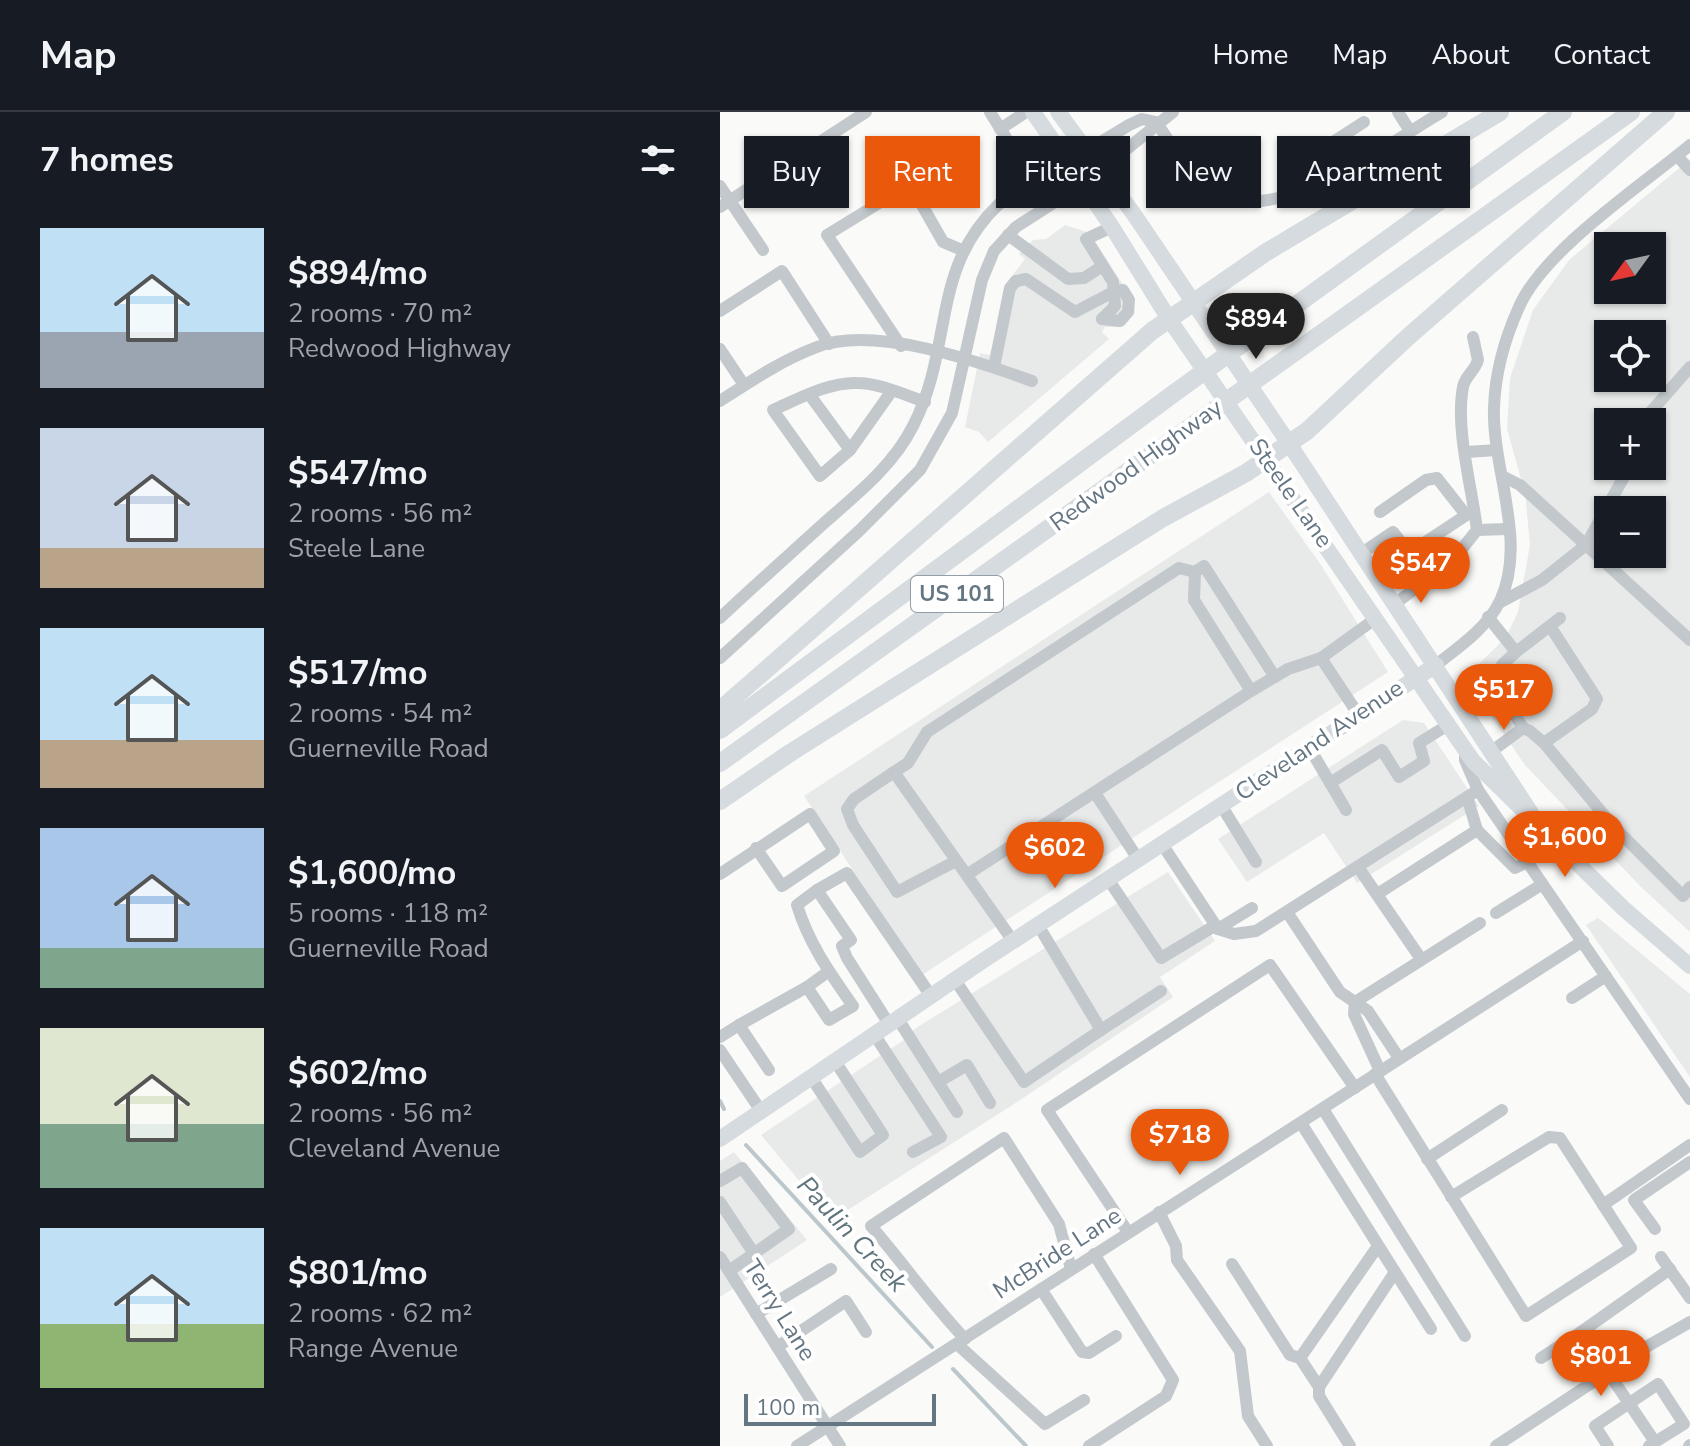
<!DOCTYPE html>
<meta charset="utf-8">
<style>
body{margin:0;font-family:"Nunito Sans",sans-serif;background:#20242c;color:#f1f3f6;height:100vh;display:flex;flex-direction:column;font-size:30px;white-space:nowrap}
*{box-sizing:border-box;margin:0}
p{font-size:26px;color:#9ea1a6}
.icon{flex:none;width:44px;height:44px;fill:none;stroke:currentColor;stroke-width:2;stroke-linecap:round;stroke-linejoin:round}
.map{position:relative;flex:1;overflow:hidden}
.details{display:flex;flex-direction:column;background:#171b24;width:720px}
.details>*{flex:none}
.guide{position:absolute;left:24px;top:24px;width:760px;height:72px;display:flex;gap:16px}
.needle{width:52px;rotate:237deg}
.tools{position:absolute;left:874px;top:120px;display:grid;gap:16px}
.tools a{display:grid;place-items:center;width:72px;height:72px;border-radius:0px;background:#171b24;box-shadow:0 2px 6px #0004;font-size:40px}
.scale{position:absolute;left:24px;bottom:20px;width:192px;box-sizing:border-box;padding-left:8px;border:4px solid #657683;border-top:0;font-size:22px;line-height:28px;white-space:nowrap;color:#657683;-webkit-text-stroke:6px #fff;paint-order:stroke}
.price{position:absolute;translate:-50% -68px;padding:0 18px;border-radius:28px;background:#ea580c;color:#fff;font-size:26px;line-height:52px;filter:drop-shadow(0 2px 4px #0008)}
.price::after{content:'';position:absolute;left:50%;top:48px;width:24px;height:18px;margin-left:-12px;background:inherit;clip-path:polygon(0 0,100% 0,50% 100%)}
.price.on{background:#222;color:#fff}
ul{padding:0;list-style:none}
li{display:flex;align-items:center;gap:24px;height:200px;padding:0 40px}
li span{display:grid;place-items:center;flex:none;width:224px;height:160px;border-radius:0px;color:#555}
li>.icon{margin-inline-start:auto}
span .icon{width:96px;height:96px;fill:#fffc;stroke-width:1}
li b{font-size:34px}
h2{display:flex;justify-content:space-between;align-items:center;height:96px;padding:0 40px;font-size:34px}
.tag{padding:0 28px;border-radius:0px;background:#171b24;box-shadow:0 2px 6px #0004;font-size:28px;line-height:72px}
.tag.on{background:#ea580c;color:#fff}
header{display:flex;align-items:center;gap:48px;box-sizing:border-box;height:112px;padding:0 40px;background:#171b24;border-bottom:2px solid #363941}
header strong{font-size:38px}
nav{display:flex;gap:44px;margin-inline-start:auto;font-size:28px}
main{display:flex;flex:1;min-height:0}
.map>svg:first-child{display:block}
.built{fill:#e8e9e9;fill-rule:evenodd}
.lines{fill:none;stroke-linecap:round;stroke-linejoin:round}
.stream{stroke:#bbc7cb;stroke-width:4}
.minor{stroke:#c3c8cc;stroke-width:12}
.major{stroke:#d6dbdf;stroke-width:16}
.highway{stroke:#d6dbdf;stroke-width:18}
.labels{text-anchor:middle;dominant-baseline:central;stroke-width:8;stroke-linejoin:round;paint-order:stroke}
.shield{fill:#fff;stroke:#939fa8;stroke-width:2}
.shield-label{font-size:22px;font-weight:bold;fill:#657683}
.street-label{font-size:24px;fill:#657683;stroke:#fff}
.water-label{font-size:26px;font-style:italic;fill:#60757c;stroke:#fff}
</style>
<header>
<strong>Map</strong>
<nav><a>Home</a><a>Map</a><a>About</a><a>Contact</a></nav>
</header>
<main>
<section class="details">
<h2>7 homes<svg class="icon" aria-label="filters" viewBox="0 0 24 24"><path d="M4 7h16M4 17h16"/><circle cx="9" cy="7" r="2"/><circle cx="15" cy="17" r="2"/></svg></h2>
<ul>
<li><span style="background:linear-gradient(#bfe0f5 65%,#9aa5b1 0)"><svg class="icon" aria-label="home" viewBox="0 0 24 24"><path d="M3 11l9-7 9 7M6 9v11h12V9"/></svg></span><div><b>$894/mo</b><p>2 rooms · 70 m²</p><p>Redwood Highway</p></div></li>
<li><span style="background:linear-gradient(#c9d6e8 75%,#b9a48a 0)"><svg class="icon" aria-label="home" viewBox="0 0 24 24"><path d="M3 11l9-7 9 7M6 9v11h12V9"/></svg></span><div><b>$547/mo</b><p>2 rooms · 56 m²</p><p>Steele Lane</p></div></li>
<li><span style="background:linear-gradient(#bfe0f5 70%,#b9a48a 0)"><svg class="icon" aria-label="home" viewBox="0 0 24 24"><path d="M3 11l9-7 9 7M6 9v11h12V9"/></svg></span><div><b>$517/mo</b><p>2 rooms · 54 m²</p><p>Guerneville Road</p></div></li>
<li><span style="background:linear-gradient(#a9c7e8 75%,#7fa58c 0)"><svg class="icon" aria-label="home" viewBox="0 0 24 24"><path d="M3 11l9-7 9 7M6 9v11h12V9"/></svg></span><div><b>$1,600/mo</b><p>5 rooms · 118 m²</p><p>Guerneville Road</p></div></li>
<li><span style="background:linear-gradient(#dfe7d0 60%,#7fa58c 0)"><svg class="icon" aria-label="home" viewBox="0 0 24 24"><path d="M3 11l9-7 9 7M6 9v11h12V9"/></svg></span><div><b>$602/mo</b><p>2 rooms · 56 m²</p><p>Cleveland Avenue</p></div></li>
<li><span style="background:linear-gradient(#bfe0f5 60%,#8fb573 0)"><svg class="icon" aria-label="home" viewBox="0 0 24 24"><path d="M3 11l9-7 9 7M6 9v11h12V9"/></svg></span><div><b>$801/mo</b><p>2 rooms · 62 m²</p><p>Range Avenue</p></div></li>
</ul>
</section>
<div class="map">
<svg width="970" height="1334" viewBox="0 0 970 1334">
<rect width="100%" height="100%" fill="#fafaf8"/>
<g class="built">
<path d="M970,47V820L921,775L805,653L749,571L751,560L786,525L798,500L810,433L805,381L787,317L790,266L813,198L849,148ZM888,134H932V178H888ZM888,222H932V266H888ZM888,310H932V354H888ZM888,398H932V442H888Z"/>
<path d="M345,113L370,121L412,187L415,201L398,215H385L382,220L389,227L268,330L259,320L245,315L260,241L270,243L288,169L305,147L299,142L313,128L326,127Z"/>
<path d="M549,380L601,453L668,560L202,863L84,684Z"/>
<path d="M683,608L704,611L759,694L637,771L604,721L527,770L498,727Z"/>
<path d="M448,760L495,829L440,865L453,885L291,994L112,1108L41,1023L184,928L183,924Z"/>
<path d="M878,806L970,882V965L866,813Z"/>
<path d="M14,1040L87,1128L0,1185V1049Z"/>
</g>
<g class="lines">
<g class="stream">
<path d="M0,989L4,997"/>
<path d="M26,1033L212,1235"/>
<path d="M233,1257L306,1334"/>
</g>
<g class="minor">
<path d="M270,0L301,50"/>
<path d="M678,0L690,19"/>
<path d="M436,10C452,32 470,67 495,81C560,116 665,33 722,0"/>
<path d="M280,17L306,0"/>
<path d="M957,44L970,58"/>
<path d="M607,68L593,43L644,10"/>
<path d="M0,74L43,138"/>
<path d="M0,95L146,0"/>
<path d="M288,123L348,167L364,166L381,155"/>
<path d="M0,199L62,159L109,232"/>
<path d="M382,207L395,194L393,170L366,127L392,115"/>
<path d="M181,234L107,123L190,72L223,130L242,138"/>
<path d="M0,237L24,273"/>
<path d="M274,255L290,176L296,169L306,167L355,200L395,179L403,178L409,188L408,200L400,209L382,207"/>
<path d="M171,280L130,338L100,364L53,298C78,287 109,270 137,271C159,271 185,283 205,290"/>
<path d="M89,282L130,338"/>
<path d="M0,289C31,269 62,248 97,235C153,213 257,249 312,269"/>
<path d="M922,310L970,255"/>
<path d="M747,340L777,338"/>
<path d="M910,354L866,433L970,528"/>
<path d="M660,400L706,368L717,366L746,403"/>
<path d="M757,418L788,417"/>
<path d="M642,441L673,420L685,435L695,437L754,398"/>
<path d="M676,491L733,448L757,418C752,375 735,317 743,275C745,264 755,259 758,248L753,225"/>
<path d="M779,491L822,468L866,433L800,373L782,364"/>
<path d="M768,505L796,540L782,553L775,570L803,616"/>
<path d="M0,506C34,474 69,443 103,412C136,383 173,354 193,314C234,235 210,157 279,92L409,13L422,7L436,10"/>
<path d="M796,540L840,506"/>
<path d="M0,546L139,419L200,358L232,301L262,168L274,139L296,115L363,72L453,0"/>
<path d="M716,553C739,535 767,516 780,489C808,429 772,358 774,296C775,263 785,226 799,195C824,138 921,74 970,33"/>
<path d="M531,579L474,488L475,460L484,454L555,565"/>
<path d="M638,602L601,546L655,507"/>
<path d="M824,631L872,597L877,587L830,514"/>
<path d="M589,635L626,698"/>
<path d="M745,639V648L758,678L970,987"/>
<path d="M772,639L803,616L810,619L824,631L894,715L963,784L970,775"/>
<path d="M174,660L188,651L207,620L459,456L475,460"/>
<path d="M610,671L662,638L679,665L704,649L699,631L728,613"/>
<path d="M375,681L418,747"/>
<path d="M747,685L757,718"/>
<path d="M501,693L536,750"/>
<path d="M442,732L498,817"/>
<path d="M234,750L177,780L133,713L127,697L134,687L174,660L293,829"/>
<path d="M638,755L701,847"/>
<path d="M0,762L90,702L114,739L62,774L36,736"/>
<path d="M248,762L531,579L568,557L601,546"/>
<path d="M388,767L441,846L496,813"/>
<path d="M97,778L77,793C89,832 110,861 133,894L109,908L87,875L109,859"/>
<path d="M659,781L757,718L795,756L805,751"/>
<path d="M567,800L620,880L648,899L679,946"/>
<path d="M776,801L821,773"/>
<path d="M318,813L381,918L441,879"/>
<path d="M498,817L514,822L536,819L758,678"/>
<path d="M498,817L532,796"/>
<path d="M235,868L304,970L381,918"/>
<path d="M852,886L886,864"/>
<path d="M635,890L760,811"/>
<path d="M635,890L634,902L660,959"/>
<path d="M178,907L237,1000"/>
<path d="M169,912L127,846L122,834L131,828L97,778L127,761L211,884"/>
<path d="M154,922L221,1025L193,1040"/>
<path d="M0,925L19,913"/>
<path d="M0,938L41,999"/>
<path d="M49,958L19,913L87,875"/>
<path d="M655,962L806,1204L911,1136L840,1026L829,1025L731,1085"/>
<path d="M91,965L140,1040L163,1023L115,949"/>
<path d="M218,970L247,953L270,991"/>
<path d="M603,997L745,1224"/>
<path d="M581,1011L711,1217"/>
<path d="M707,1047L782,998"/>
<path d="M0,1069L22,1056L69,1117L9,1159"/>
<path d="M0,1090L33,1140"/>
<path d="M883,1093L970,1033"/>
<path d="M439,1100L456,1134L457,1148L520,1239L528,1304L547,1334"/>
<path d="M935,1117L914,1088L970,1050"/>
<path d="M408,1120L327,998L550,853L635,976"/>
<path d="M658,1134L580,1246L599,1275L675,1160"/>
<path d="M0,1145L120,1334"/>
<path d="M941,1145L970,1186"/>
<path d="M512,1152L570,1243L580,1246"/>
<path d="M321,1177L362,1240L369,1241L396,1224"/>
<path d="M36,1202L111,1157"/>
<path d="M245,1227C211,1191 183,1151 151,1114L284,1026L339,1112L351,1157"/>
<path d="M237,1232L325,1312L364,1288"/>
<path d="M57,1235L126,1189L146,1220"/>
<path d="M821,1246L861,1220"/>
<path d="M599,1275V1284L630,1334"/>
<path d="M77,1334L863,829"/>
<path d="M369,1334L446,1284L453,1268L374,1142"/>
<path d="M776,1334L926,1235L970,1210"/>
<path d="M888,1334L875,1314L938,1272L964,1312L935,1330"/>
<path d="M929,1334L935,1330L861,1220L950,1157"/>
<path d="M969,1334L970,1333"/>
</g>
<g class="major">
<path d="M313,0L392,115L449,207L753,649L903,796L970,854"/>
<path d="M338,0L413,101L568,330L811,701"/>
<path d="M0,1027L264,848L716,553"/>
</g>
<g class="highway">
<path d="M0,598L432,219L545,141L780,0"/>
<path d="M0,618L453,282L843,0"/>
<path d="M0,651L911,0"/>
<path d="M0,689L70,641L443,406L526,361L587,319L689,224L946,0"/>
</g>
</g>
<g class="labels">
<rect class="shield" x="191" y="464" width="92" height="36" rx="6"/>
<g class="shield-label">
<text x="237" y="482">US 101</text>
</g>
<g class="street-label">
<text transform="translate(416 353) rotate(-36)">Redwood Highway</text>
<text transform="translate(571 381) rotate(55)">Steele Lane</text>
<text transform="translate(599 628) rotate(-34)">Cleveland Avenue</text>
<text transform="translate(337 1141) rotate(-33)">McBride Lane</text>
<text transform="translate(60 1198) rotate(58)">Terry Lane</text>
</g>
<g class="water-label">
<text transform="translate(132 1122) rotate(47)">Paulin Creek</text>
</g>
</g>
</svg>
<div class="tools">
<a><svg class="needle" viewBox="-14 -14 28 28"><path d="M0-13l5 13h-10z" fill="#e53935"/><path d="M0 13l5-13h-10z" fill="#9ea1a6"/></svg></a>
<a><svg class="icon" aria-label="locate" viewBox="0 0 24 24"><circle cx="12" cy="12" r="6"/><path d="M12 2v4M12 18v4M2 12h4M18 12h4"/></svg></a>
<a>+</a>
<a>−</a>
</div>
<div class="scale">100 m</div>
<b class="price on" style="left:536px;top:249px">$894</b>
<b class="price" style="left:701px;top:493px">$547</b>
<b class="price" style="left:784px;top:620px">$517</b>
<b class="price" style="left:845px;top:767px">$1,600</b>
<b class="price" style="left:335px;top:778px">$602</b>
<b class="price" style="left:460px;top:1065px">$718</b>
<b class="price" style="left:881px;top:1286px">$801</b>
<div class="guide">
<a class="tag">Buy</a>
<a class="tag on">Rent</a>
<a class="tag">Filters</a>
<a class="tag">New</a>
<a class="tag">Apartment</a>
</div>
</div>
</main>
